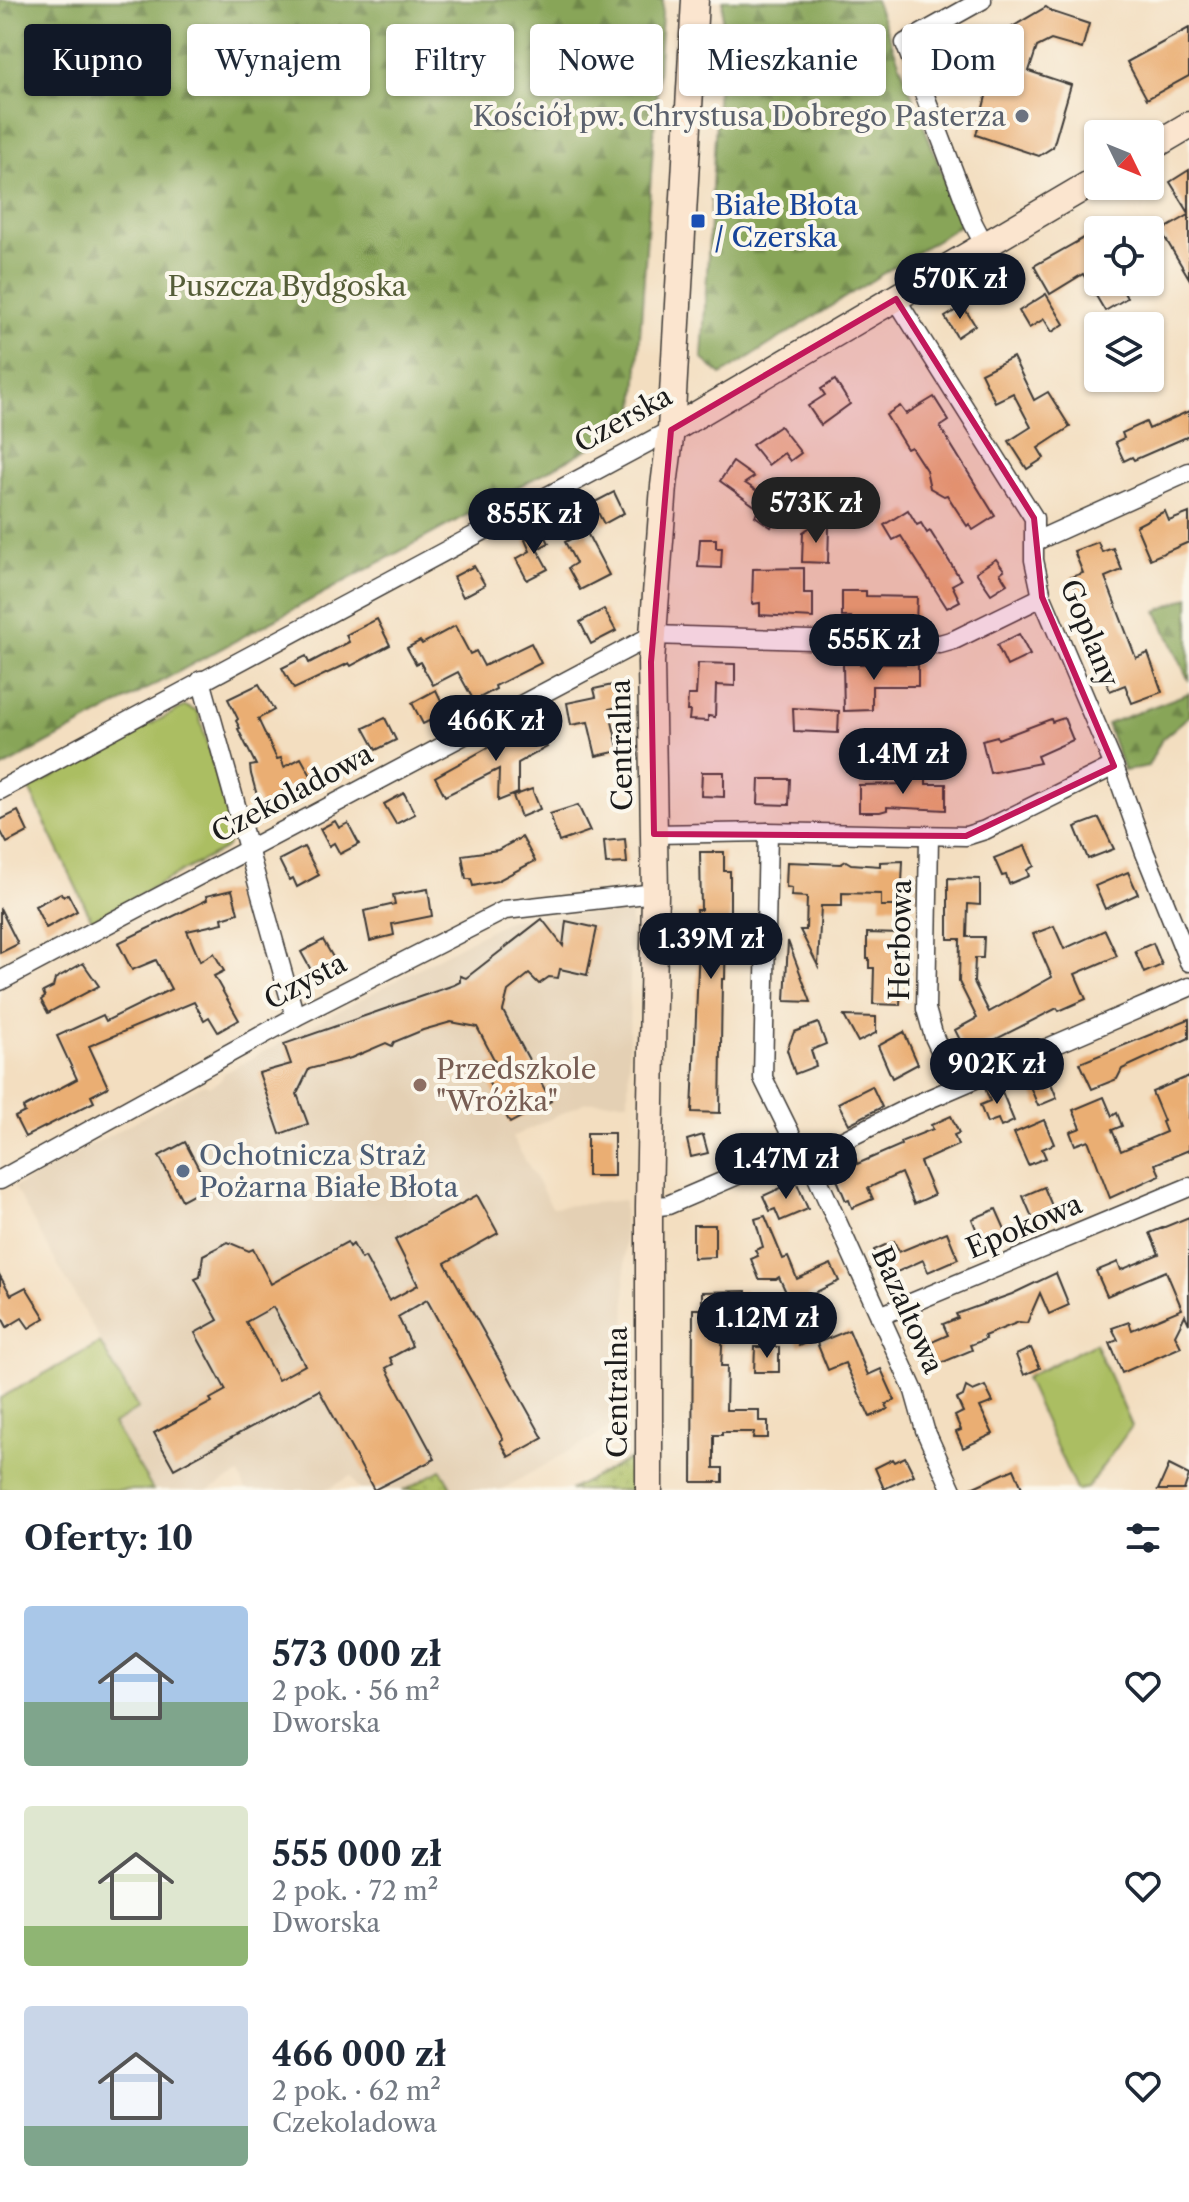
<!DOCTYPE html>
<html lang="pl">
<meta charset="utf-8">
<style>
body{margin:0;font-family:"Libre Caslon Text",serif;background:#f6f6f7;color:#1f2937;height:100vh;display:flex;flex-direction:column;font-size:30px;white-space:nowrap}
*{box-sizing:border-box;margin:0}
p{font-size:26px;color:#747a83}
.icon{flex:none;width:44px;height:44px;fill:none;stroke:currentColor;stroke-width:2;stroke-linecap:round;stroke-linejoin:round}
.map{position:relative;height:1490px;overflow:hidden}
.panel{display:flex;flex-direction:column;background:#fff;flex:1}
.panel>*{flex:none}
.hud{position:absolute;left:24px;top:24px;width:1142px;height:72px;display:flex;gap:16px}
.needle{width:52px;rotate:133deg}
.fabs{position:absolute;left:1084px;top:120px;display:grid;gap:16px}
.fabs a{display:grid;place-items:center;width:80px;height:80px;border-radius:8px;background:#fff;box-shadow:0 2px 6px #0004;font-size:40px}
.price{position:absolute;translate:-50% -68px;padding:0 18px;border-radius:28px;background:#111827;color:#fff;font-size:26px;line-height:52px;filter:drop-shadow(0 2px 4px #0008)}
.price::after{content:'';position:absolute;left:50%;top:48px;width:24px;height:18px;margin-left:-12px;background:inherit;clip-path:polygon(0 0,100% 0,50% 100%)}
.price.selected{background:#222;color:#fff}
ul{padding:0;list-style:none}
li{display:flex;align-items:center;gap:24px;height:200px;padding:0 24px}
li span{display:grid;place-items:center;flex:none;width:224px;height:160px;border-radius:8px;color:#555}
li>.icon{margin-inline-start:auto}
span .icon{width:96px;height:96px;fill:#fffc;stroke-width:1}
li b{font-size:34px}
h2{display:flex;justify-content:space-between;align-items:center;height:96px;padding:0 24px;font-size:34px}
.tag{padding:0 28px;border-radius:8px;background:#fff;box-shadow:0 2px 6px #0004;font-size:28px;line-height:72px}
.tag.selected{background:#111827;color:#fff}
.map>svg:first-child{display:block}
.built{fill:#e4d0b4}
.green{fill:#abbe62;stroke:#646d3f;stroke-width:2}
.forest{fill:url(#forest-firs);stroke:#52603a;stroke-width:2}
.park{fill:url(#park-dots);stroke:#646d3f;stroke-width:2}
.building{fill:#eaae73;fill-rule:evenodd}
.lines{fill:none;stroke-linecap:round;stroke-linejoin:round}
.street-casing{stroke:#3c3935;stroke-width:21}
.secondary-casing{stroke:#3c3935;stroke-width:29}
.street{stroke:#fff;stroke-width:18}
.secondary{stroke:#fbe5cf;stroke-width:26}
.marked{fill:#c2185b;fill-opacity:0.2;stroke:#c2185b;stroke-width:6;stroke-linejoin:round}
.worship-dot{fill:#6b7280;stroke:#fbf7ec;stroke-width:3}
.transit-dot{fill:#1a4fb4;stroke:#fbf7ec;stroke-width:3}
.education-dot{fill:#8d6e63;stroke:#fbf7ec;stroke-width:3}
.service-dot{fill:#5c6f8a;stroke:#fbf7ec;stroke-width:3}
.labels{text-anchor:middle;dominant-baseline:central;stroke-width:8;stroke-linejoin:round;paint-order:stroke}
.worship-label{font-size:28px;fill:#5b616d;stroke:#fbf7ec;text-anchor:end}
.transit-label{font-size:28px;fill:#164399;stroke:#fbf7ec;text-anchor:start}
.park-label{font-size:28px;fill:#555d38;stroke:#fbf7ec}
.street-label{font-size:28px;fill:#1c1c1c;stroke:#fbf7ec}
.education-label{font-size:28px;fill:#785e54;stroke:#fbf7ec;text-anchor:start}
.service-label{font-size:28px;fill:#4e5e75;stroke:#fbf7ec;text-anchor:start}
</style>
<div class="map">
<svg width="1189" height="1490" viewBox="0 0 1189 1490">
<defs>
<pattern id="forest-firs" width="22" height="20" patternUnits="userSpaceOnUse" patternTransform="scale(2)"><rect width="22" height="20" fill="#88a558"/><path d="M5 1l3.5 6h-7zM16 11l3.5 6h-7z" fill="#6e8648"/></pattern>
<pattern id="park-dots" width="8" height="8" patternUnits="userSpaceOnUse" patternTransform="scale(2)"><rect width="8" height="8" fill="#abbe62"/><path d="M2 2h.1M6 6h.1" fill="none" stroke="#93a354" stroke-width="1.8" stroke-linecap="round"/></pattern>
</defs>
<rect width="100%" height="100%" fill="#fbf7ec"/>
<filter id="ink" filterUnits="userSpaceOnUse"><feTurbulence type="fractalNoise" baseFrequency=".0125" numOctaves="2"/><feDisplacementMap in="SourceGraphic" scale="16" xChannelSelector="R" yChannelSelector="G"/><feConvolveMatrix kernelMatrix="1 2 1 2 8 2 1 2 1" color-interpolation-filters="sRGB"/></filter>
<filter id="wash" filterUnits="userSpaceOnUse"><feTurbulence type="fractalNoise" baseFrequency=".006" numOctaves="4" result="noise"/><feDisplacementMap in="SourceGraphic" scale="32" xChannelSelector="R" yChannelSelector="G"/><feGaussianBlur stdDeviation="1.8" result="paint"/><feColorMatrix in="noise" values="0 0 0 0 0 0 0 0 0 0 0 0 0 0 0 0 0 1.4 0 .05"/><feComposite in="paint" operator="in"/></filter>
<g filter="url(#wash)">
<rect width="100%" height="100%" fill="#f3dec0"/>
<path class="built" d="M626,910L631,914L628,1101L586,1102L512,1137L552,1207L624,1200L627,1418L501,1490H359L351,1476L326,1490H246L239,1474L209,1490H153L113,1424L138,1408L14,1187L204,1084L210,1086L221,1080L224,1073L510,919Z"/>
<g class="green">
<path d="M185,706L198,712L233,834L226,848L92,920L29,789Z"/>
<path d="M100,1343L138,1409L113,1424L153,1490H0V1398Z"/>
<path d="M1095,1343L1132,1426L1087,1488L1076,1490L1025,1378Z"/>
</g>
<g class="forest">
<path d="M0,0H663L634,424L0,769Z"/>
<path d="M723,0H875L962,224L721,375L702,358Z"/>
<path d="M1189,597V681L1157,611Z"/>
<path d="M1189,693V716L1162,739L1148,766L1124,771L1107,724Z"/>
</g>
<g class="park">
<path d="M632,1458V1490H570Z"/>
<path d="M441,1470L453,1490H405Z"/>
</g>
<g id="blocks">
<g class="building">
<path d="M1046,7L1053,12L1089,24L1082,49L1051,40L1037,47L1029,71L1071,85L1053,147L1039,156L976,135L992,73L968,85L954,59L995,37L997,28L1007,30Z"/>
<path d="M1189,28V76L1147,99L1127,62Z"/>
<path d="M1189,170V213L1170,182Z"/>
<path d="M1189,215V278L1161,231Z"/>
<path d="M1098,230V282H1118L1127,298L1105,311L1083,274L1050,294L1034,266Z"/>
<path d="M1046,294L1064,324L1052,332L1044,319L1029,328L1019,311Z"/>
<path d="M963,306L975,325L957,337L945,317Z"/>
<path d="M1013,357L1034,400L1048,392L1070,427L1038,448L1044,458L1027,469L1009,441L1031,427L1013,393L995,402L981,373Z"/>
<path d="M835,380L850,404L821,425L808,406L825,395L821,389Z"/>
<path d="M934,397L949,421L940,427L995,516L973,530L969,524L967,526L947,495L944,496L930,488L926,470L911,447L907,449L886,415L900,406L906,414Z"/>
<path d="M1189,411V436L1134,460L1132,457L1124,461L1115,442L1124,438L1122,433L1146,422L1149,429Z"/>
<path d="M780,426L801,453L790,461L784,453L768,465L752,445Z"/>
<path d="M733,462L754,477L745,483L778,505L774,511L779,514L771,527L755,516L759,509L720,481Z"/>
<path d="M614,492L624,513L604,524L593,503Z"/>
<path d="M908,510L917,525L921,523L927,533L930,531L961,580L952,585L960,601L947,608L901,536L893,540L884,525Z"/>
<path d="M1165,511L1169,521L1189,513V542L1150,559L1136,526Z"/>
<path d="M812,526H829L828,563L802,562L803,532Z"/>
<path d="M542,530L549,543L537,549L548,569L527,580L516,559L530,551L525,540Z"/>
<path d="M586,531L609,575L580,590L568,568L576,563L565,542Z"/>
<path d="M700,539H716V548H722L721,568L698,567Z"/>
<path d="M1098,542L1102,552L1113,548L1122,570L1105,577L1136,658L1148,653L1162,692L1132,703L1125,685L1110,691L1102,671L1106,669L1071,577L1083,573L1074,551Z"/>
<path d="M996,559L1004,570L1000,573L1007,584L991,594L976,572Z"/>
<path d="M474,566L485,585L463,597L453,577Z"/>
<path d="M804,568V593H813V618L760,615V603L752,604L753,569Z"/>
<path d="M842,591H866V596L917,597L916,623L850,620L851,617H842Z"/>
<path d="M604,609L616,631L591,644L580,622Z"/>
<path d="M377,619L390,645L351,666L349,663L294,689L282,668L306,656L309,663L349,642L346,635Z"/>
<path d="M455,626L470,654L476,651L484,666L531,643L541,663L495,686L496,689L474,701L458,672L433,685L420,662L416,664L407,648L420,641L422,644Z"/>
<path d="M1019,634L1030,655L1007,666L997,645Z"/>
<path d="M698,663L735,664V686L716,685L715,717L708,716V721L689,720L690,711H687L688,695H696Z"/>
<path d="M843,664H918V686H872V710L844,711Z"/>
<path d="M259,684L274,710L258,719L277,759L281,758L284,767L301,758L314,781L283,789L286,799L260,806L251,774L250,766L256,765L238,729L240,728L236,721L238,719L228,699Z"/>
<path d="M617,684L622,706L609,709L619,751L596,756L588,722L571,725L567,703L596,697L594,689Z"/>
<path d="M436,690L449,717L433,726L431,720L423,724L412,703Z"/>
<path d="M793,708L839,711L838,733L794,731Z"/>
<path d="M385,718L396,740L376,750L364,728Z"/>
<path d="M1064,718L1073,740L1037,756L1040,763L990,773L982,740L997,736L998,739L1051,719L1052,722Z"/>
<path d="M534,722L547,747L518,763V793L498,801L499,769L445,796L435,777Z"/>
<path d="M702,772H724V797L701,796Z"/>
<path d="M909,778H926V784H946V810L887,807V810L880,812H859V785L909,784Z"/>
<path d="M759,779H790L789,805L758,804Z"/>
<path d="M532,789L540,809L521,817L513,796Z"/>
<path d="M404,793L415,814L396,824L384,804Z"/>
<path d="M578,805L590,831L559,842L550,814Z"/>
<path d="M18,811L28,832L7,843L0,830V820Z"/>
<path d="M1099,818L1114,849L1088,859L1075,827Z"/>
<path d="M335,821L339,828L348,823L359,844L340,854L334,843L329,846L320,829Z"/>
<path d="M522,837L535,861L497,881L473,886L471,879H466L462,855L498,850Z"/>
<path d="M625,839L627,863L606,864L604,841Z"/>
<path d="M1025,846L1034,866L1027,870L1029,876L1009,884L1006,875L1002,876L994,858Z"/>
<path d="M304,847L319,875L297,887L293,878L289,880L279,860Z"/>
<path d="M700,852H724V871H730V923H726L725,979H722L720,1113L692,1112L699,944L696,910H701Z"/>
<path d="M846,861L851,864L880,866V862L903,861L901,906H881V894L842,893V906H821L818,966L800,930H806L807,897L791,896L792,888L786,887L787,862L841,864Z"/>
<path d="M1128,872L1138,894L1105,909L1095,886Z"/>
<path d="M948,878L980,879V905L968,904L967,937H984L983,958H975L974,982L989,1012L1052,977L1033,934L1054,926L1064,949L1105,930L1117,956L1075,974L1086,999L1059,1011L1057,1008L967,1054L955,1030L977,1018L959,982L960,939H948Z"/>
<path d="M428,889L432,916L392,924L394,935L370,941L364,911L395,904L393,895Z"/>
<path d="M232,890L238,913L222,918L223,923L187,931L200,961L214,953L224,971L214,976L239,1020L218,1032L209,1017L204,1020L194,1002L89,1046L108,1087L91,1096L94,1102L25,1137L15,1117L25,1112L23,1108L77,1079L57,1036L103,1015L106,1021L171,989L156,960L132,970L118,943L207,900L206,896Z"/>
<path d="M61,893L63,896L68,894L77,911L46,928L35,906Z"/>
<path d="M0,908L18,944L0,953Z"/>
<path d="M542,919L563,946L566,921L597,928L587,975L560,969L558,978L549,977L539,984L529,974L508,991L503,1011L551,1101L510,1123L482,1070L496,1063L477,1027L451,1022L423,1030L394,1042L392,1046L386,1043L351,1058L309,1069L297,1094L308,1124L280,1134L259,1073L291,1064L284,1044L454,985L460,982V976L466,978Z"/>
<path d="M867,933L901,934V954H896L895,985H901L900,1005L873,1004L874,968H869V958H867Z"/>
<path d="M323,940L338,966L316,979L301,952Z"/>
<path d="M788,941L811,1002L785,1001Z"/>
<path d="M1153,943L1162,965L1144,973L1135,951Z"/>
<path d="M83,963L99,986L48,1013L41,1000L45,997L43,992L53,987L55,979Z"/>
<path d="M844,1016L876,1017V1033L858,1042Z"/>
<path d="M1189,1019V1038L1122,1069L1117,1079L1092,1089L1080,1063Z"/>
<path d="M818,1023L826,1044L811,1050L816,1066L795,1074L787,1050L794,1032Z"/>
<path d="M904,1032L918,1064L892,1078L878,1046Z"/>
<path d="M1048,1076L1057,1098L1038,1106L1029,1084Z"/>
<path d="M1189,1076V1150L1155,1164L1160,1175L1110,1198L1088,1140L1075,1145L1070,1132L1081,1128L1073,1110L1104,1097L1112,1116L1117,1113L1122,1126L1112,1130L1121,1151L1166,1132L1162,1122L1164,1121L1152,1092Z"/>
<path d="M998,1082L1014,1121L1001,1127L998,1119L987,1123L980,1105L990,1101L985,1088Z"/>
<path d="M872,1086L882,1107L849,1124L838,1103Z"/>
<path d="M951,1116L959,1133L954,1135L958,1145L920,1162L934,1195L914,1204L901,1173L868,1188L873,1199L852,1208L849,1200L846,1201L833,1170L856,1160L857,1164L901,1145L900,1142L933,1129L931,1125Z"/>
<path d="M1044,1120L1054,1144L1042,1149L1046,1158L1028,1165L1014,1133Z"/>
<rect x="587" y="1133" width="27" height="43"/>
<path d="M703,1135L708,1153L691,1157L687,1140Z"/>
<path d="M185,1142L208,1186L182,1200L159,1156Z"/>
<path d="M796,1181L808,1209L780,1221L775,1209L770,1211L763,1196Z"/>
<path d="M1044,1187L1055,1213L1034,1222L1023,1196Z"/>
<path d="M477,1195L498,1233L445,1263L543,1438L509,1457L500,1441L503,1439L427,1300L398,1317L412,1346L390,1358L393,1364L386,1368L435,1459L374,1490L319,1390L174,1469L154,1433L212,1402L210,1399L226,1390L195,1333L218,1320L195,1279L200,1277L203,1255L228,1242L249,1251L253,1249L271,1284L347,1242L350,1247L353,1244L361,1259L365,1257L389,1301L418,1285L395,1240ZM273,1307L305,1365L278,1380L246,1322Z"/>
<path d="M996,1209L1008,1236L983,1246L972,1219Z"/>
<path d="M765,1216L783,1259L788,1257L797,1279L831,1264L839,1281L808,1296L825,1334L799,1346L787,1320L797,1316L779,1277L776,1279H759L751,1259L758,1256L755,1250L763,1247L755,1219Z"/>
<path d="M1189,1217V1324L1185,1315L1175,1335L1181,1347L1122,1373L1110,1343L1118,1340L1112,1328L1129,1322L1132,1330L1182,1309L1166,1271L1107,1296L1096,1271L1118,1262L1121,1270L1159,1254L1150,1233Z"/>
<path d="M693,1225H715V1257L693,1258Z"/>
<path d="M947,1232L958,1259L928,1272L923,1260L886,1277L883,1271L879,1270L874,1250L894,1241L899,1252Z"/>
<path d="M1056,1273L1069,1305L1049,1314L1040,1293L1027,1323L1019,1322L984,1336L986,1339L970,1345L972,1350L927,1369L918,1348L948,1335L943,1324L958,1318L956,1314L1012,1294Z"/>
<path d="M0,1276L11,1295L26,1287L45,1318L29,1328L22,1318L7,1327L0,1314Z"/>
<path d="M746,1291V1309H724L721,1366H727L726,1410H759V1421H768V1438H753L754,1432H722V1435H714V1468H723V1482H692L693,1309H702V1292Z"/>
<path d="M849,1330L868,1375L881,1369L895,1400L886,1404L888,1409L870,1417L845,1363L828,1370L817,1343Z"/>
<path d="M755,1347H779V1372H754Z"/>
<path d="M1031,1348L1040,1368L1024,1375L1016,1355Z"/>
<path d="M985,1386L993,1402L980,1407L993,1434L963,1448L956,1432L961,1430L955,1416L963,1412L957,1399L963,1396L966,1387L973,1391Z"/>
<path d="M905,1457L914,1475L884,1489L875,1468L893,1459L895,1462Z"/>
<path d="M1169,1465L1189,1475L1184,1490H1158Z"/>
<path d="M1014,1469L1023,1490H967Z"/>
</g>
</g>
</g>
<g filter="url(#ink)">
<use href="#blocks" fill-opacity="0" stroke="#3c3935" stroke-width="2"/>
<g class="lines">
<g class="street-casing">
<g id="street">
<path d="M982,0L905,43L973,223L985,246"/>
<path d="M896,299L1034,518V560L1042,597L1114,766L1145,853L1189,962"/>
<path d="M1036,541L1189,472"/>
<path d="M201,680L295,1017"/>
<path d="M0,790L671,430"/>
<path d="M768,832L763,1078L801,1155L811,1164L914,1391L925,1430L952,1490"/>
<path d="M654,834L768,832L966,836L985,830L1114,766"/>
<path d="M929,837L926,1009L934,1037L957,1086"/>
<path d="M0,981L653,635L940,644L954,640L1042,597"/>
<path d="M0,1180L295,1017L505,910L655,893"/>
<path d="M649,1207L668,1205L775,1159L828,1148L908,1108L1189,987"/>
<path d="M880,1316L1189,1187"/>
</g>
</g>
<g class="secondary-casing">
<g id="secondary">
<path d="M1150,148L1189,125"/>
<path d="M671,430L1098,179"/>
<path d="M649,1490V1207L655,893L651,662L664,486L671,430L695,0"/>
</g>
</g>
<use href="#street" class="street"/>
<use href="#secondary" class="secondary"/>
</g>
</g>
<path class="marked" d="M896,299L1034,518L1042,597L1114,766L966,836L654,834L651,662L671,430Z"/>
<circle class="worship-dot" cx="1022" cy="116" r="8"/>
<rect class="transit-dot" x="690" y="213" width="16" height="16" rx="4"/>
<circle class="education-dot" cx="420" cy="1085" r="8"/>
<circle class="service-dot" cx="183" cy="1171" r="8"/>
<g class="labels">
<g class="worship-label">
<text x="1006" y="116">Kościół pw. Chrystusa Dobrego Pasterza</text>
</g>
<g class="transit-label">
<text x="714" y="205">Białe Błota<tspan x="714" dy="32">/ Czerska</tspan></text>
</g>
<g class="park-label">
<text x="287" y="286">Puszcza Bydgoska</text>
</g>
<g class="street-label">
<text transform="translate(623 419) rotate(-29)">Czerska</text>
<text transform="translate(1090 633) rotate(68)">Goplany</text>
<text transform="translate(621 745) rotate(-91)">Centralna</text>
<text transform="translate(292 793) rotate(-28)">Czekoladowa</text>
<text transform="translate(900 940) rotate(-89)">Herbowa</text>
<text transform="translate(305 981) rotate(-28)">Czysta</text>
<text transform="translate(1024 1226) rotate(-23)">Epokowa</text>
<text transform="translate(908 1310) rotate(66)">Bazaltowa</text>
<text transform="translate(617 1392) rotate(-90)">Centralna</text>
</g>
<g class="education-label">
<text x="436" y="1069">Przedszkole<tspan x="436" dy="32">"Wróżka"</tspan></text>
</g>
<g class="service-label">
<text x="199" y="1155">Ochotnicza Straż<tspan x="199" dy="32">Pożarna Białe Błota</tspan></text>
</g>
</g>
</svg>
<div class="fabs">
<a><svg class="needle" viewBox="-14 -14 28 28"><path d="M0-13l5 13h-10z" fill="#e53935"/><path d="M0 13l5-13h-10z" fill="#747a83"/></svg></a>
<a><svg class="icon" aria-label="locate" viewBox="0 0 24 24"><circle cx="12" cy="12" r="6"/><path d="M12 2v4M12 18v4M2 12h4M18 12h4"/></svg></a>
<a><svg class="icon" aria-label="layers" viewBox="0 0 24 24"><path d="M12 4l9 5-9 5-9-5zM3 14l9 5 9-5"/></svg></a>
</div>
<b class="price" style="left:960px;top:321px">570K zł</b>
<b class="price selected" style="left:816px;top:545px">573K zł</b>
<b class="price" style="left:534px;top:556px">855K zł</b>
<b class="price" style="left:874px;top:682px">555K zł</b>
<b class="price" style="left:496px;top:763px">466K zł</b>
<b class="price" style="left:903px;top:796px">1.4M zł</b>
<b class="price" style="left:711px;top:981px">1.39M zł</b>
<b class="price" style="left:997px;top:1106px">902K zł</b>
<b class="price" style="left:786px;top:1201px">1.47M zł</b>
<b class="price" style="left:767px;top:1360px">1.12M zł</b>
<div class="hud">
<a class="tag selected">Kupno</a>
<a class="tag">Wynajem</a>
<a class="tag">Filtry</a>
<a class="tag">Nowe</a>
<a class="tag">Mieszkanie</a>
<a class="tag">Dom</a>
</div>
</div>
<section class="panel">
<h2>Oferty: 10<svg class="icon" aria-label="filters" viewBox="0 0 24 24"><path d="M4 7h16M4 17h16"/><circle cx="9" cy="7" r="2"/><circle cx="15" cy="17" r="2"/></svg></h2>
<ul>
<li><span style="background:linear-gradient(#a9c7e8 60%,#7fa58c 0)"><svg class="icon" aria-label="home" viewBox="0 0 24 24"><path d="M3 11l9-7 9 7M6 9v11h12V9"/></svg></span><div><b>573 000 zł</b><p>2 pok. · 56 m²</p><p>Dworska</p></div><svg class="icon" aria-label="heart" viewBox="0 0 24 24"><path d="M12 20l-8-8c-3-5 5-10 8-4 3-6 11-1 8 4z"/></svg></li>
<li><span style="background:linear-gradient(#dfe7d0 75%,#8fb573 0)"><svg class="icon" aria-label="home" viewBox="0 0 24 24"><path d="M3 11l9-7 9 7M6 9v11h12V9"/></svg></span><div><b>555 000 zł</b><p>2 pok. · 72 m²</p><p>Dworska</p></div><svg class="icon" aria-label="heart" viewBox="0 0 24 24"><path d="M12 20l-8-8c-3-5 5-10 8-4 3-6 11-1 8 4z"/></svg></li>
<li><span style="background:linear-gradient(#c9d6e8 75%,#7fa58c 0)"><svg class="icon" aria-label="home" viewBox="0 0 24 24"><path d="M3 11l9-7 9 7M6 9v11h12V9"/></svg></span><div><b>466 000 zł</b><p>2 pok. · 62 m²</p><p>Czekoladowa</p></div><svg class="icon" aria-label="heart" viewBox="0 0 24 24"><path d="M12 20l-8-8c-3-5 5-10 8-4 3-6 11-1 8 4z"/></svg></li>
</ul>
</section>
